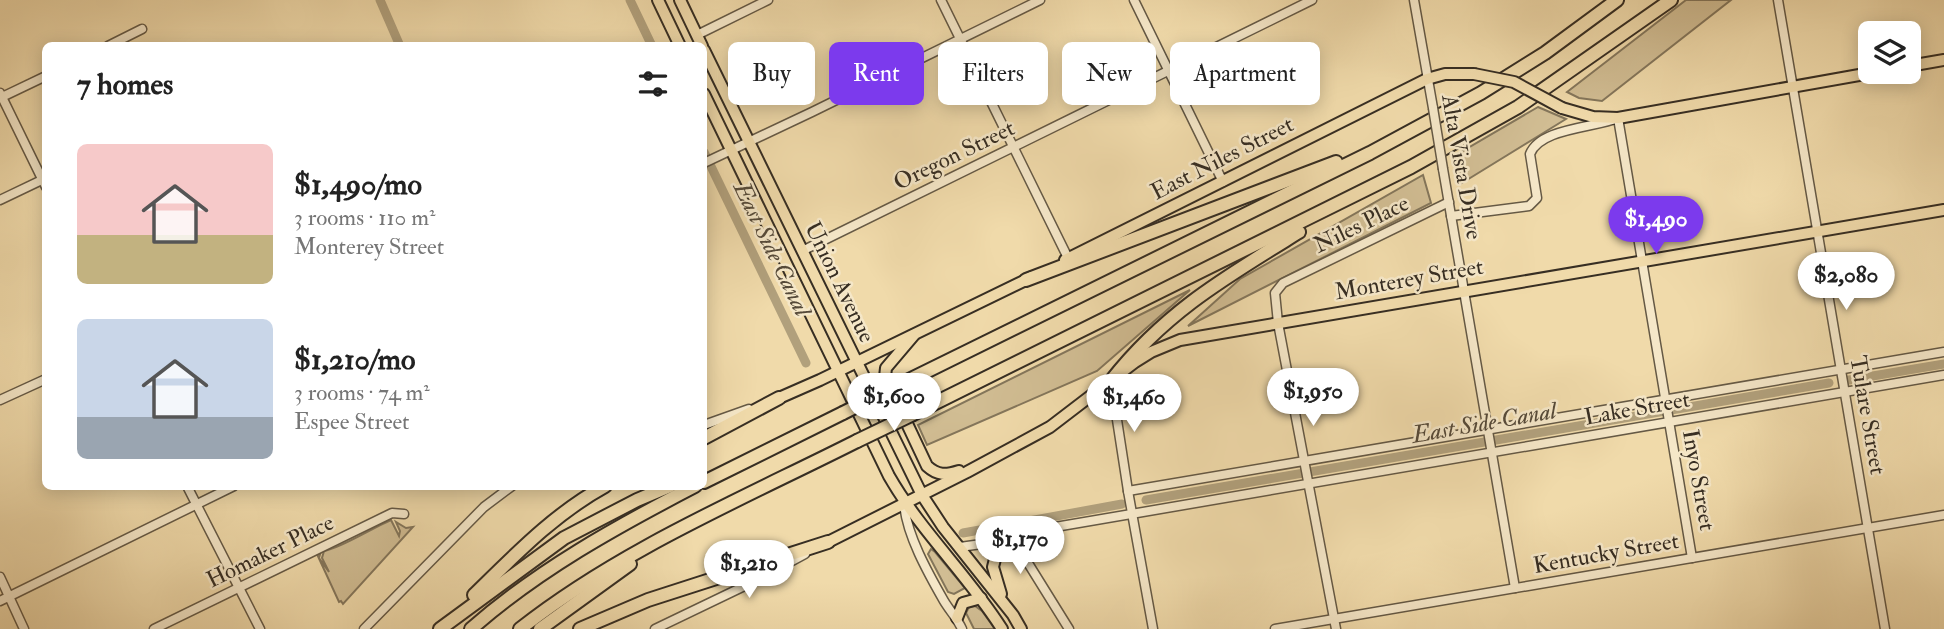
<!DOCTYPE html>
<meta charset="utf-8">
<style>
body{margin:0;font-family:"IM FELL Double Pica",serif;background:#f2f2f2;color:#222;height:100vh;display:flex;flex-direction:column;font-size:26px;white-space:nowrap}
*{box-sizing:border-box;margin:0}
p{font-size:23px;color:#767676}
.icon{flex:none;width:38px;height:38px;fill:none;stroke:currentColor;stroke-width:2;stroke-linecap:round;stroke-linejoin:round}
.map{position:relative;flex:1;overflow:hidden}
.panel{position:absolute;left:42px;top:42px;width:665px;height:448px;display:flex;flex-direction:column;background:#fff;border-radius:10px;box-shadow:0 4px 18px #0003}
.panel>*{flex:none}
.hud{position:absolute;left:728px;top:42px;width:665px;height:63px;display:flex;gap:14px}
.fabs{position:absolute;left:1858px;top:21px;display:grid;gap:14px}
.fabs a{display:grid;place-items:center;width:63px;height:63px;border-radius:10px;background:#fff;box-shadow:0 4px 18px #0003;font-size:35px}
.price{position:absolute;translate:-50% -60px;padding:0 16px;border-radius:24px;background:#fff;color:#222;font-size:23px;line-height:46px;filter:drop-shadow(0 2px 4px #0008)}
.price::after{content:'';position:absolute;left:50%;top:42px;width:21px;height:16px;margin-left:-10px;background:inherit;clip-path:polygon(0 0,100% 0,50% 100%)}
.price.current{background:#7c3aed;color:#fff}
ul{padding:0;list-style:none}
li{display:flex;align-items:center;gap:21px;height:175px;padding:0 35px}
li span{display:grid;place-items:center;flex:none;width:196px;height:140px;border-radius:10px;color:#555}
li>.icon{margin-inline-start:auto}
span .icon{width:84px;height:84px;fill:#fffc;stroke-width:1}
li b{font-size:30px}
h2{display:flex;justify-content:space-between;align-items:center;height:84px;padding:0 35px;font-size:30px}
.pill{padding:0 24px;border-radius:10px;background:#fff;box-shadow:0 4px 18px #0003;font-size:24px;line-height:63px}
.pill.current{background:#7c3aed;color:#fff}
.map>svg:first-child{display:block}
.green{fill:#d1bd93;stroke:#84765b;stroke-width:2}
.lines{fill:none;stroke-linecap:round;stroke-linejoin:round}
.canal{stroke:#b1a07c;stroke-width:9}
.minor-casing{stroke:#655945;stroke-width:11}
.major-casing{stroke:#372e23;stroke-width:14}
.highway-casing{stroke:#372e23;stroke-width:16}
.minor{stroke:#f5e7c8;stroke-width:8}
.major{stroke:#f0daaa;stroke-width:10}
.highway{stroke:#f0daaa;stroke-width:12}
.minor-bridge-casing{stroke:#655945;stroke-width:11;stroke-linecap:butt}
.major-bridge-casing{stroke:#372e23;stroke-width:14;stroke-linecap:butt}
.highway-bridge-casing{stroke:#372e23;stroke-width:16;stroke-linecap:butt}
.minor-bridge{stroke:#f5e7c8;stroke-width:8}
.major-bridge{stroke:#f0daaa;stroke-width:10}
.highway-bridge{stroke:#f0daaa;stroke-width:12}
.labels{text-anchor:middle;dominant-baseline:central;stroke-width:5;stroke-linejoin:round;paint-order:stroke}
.street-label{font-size:23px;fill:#372e23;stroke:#f5e7c8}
.water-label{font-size:24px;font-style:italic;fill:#564a39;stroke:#f5e7c8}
</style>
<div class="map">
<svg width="1944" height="629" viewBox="0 0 1944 629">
<rect width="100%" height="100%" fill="#f0daaa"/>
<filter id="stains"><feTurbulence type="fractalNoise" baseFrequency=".00286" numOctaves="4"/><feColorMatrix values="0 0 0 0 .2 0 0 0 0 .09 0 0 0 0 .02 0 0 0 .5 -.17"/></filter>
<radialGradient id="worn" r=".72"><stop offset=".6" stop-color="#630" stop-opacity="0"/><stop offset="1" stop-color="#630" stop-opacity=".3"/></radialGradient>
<g class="green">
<path d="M1686,0H1731L1602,101L1579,98L1567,92Z"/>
<path d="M1538,107L1566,119L1462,183L1456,155Z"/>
<path d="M1423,175L1431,203L1188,326L1240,279Z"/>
<path d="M1190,290L1097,371L927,445L918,425Z"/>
<path d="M391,520L399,536L400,531L396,522L406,528L413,527L343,604L341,601L339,602L316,552L321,551L319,558L329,572L322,558L324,551C341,548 372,528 391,520Z"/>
<path d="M931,549L935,552L965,588L954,594L948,592L928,554Z"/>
<path d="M975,606L982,611L995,629H974L966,613L969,607Z"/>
</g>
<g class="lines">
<g class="canal">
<path d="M380,0L400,46"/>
<path d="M630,0L652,46"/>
<path d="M704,152L806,363"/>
<path d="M1849,380L1944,364"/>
<path d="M1146,500L1829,383"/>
<path d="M963,533L1122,504"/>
</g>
<g class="minor-casing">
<g id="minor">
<path d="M941,0L1068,258"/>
<path d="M1134,0L1223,182"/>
<path d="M1414,0L1433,108"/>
<path d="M1778,0L1885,629"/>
<path d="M697,35L768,0"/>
<path d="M108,46L142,29"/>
<path d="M0,93L46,187"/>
<path d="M0,98L46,76"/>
<path d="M704,163L812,112L1040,0"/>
<path d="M1443,169L1515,588"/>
<path d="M0,200L46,178"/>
<path d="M1451,216L1529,206L1537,198L1530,154C1540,128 1594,128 1618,118L1692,558"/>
<path d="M802,251L1312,0"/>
<path d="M1111,381L1128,491L1153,629"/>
<path d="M0,400L46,379"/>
<path d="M704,425L749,409"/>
<path d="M187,486L260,629"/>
<path d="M1128,491L1944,352"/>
<path d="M904,503C906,534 928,573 944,601C950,611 957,618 962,629"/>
<path d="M1011,546L1026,532L1944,375"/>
<path d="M960,547L1003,541L1023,555L1069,629"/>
<path d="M0,577L24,629"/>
<path d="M0,601L234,486"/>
<path d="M154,629L392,513L404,514"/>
<path d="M364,629L484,507L512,486"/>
<path d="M655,629L757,580L805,554"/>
<path d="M1275,629L1944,515"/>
<path d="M1336,629L1278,323L1275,293L1283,283L1449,202"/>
</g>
</g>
<g class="major-casing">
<g id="major">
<path d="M658,0L680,46"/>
<path d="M680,0L702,46"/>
<path d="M704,50L922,495L943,527L1013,615L1021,629"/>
<path d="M1909,66L1944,60"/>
<path d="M704,94L889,476C921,532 968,575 1002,629"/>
<path d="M1562,108L1593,117L1618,118L1876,72"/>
<path d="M1065,260L1427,79L1445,74H1474"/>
<path d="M914,335L886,368L885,377L927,466C938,476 946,475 959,471"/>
<path d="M779,398L820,380L1032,277"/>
<path d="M828,542L967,472L1050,427L1135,362L1151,352L1180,340L1944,210"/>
<path d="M1001,594L993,567L996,555L1011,546"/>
<path d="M957,618L963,603L981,598"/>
</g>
</g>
<g class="highway-casing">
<g id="highway">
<path d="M1026,280L1336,162"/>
<path d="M1111,381C1165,312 1226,277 1299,232"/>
<path d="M899,385L1370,153L1481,93L1545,53L1617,0"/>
<path d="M913,414L1411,167L1518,107L1671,0"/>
<path d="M704,438L779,398"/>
<path d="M704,482L843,413"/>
<path d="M474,595C515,555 554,514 605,486"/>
<path d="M440,629L564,538L637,500L670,486"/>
<path d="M471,629C538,570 616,527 695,486"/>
<path d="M520,629C620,550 744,498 857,441"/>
<path d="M540,629L630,564"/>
<path d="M580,629L648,600L828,542"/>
</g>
</g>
<use href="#minor" class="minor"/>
<use href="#major" class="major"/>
<use href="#highway" class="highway"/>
<g class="minor-bridge-casing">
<path id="minor-bridge" d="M1433,108L1443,169"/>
</g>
<g class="major-bridge-casing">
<path id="major-bridge" d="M1474,74L1514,82L1562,108"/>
</g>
<g class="highway-bridge-casing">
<g id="highway-bridge">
<path d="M843,413L899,385"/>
<path d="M857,441L913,414"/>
</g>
</g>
<use href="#minor-bridge" class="minor-bridge"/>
<use href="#major-bridge" class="major-bridge"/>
<use href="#highway-bridge" class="highway-bridge"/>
</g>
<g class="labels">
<g class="street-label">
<text transform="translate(954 155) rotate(-26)">Oregon Street</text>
<text transform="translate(1222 158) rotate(-27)">East Niles Street</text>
<text transform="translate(1462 167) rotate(80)">Alta Vista Drive</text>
<text transform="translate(1361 224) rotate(-26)">Niles Place</text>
<text transform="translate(1409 279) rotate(-10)">Monterey Street</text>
<text transform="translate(840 282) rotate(64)">Union Avenue</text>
<text transform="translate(1637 408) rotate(-10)">Lake Street</text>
<text transform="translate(1868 415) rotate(80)">Tulare Street</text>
<text transform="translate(1699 480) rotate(80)">Inyo Street</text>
<text transform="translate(270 551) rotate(-26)">Homaker Place</text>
<text transform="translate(1606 553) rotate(-10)">Kentucky Street</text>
</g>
<g class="water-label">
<text transform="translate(772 249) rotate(64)">East Side Canal</text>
<text transform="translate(1484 423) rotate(-10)">East Side Canal</text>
</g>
</g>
<rect width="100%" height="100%" filter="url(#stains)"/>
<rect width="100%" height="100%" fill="url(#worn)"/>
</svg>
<div class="fabs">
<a><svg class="icon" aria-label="layers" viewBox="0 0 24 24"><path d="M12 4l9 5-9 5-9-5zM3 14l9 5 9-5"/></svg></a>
</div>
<b class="price current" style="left:1656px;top:256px">$1,490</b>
<b class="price" style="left:1846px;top:312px">$2,080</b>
<b class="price" style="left:1313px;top:428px">$1,950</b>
<b class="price" style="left:894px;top:433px">$1,600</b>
<b class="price" style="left:1134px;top:434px">$1,460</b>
<b class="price" style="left:1020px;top:576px">$1,170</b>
<b class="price" style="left:749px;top:600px">$1,210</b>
<div class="hud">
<a class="pill">Buy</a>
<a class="pill current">Rent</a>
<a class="pill">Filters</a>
<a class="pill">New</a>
<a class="pill">Apartment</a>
</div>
<section class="panel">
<h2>7 homes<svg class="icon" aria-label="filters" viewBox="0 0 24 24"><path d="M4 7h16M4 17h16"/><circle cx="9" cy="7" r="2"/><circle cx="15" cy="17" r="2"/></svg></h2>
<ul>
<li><span style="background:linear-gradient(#f6c9c9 65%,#c2b280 0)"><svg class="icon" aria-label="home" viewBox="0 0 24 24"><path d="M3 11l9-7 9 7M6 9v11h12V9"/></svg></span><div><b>$1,490/mo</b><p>3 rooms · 110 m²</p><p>Monterey Street</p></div></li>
<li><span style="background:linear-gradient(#c9d6e8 70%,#9aa5b1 0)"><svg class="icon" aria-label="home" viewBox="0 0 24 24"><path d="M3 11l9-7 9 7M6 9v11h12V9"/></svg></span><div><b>$1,210/mo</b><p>3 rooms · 74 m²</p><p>Espee Street</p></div></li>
</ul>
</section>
</div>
